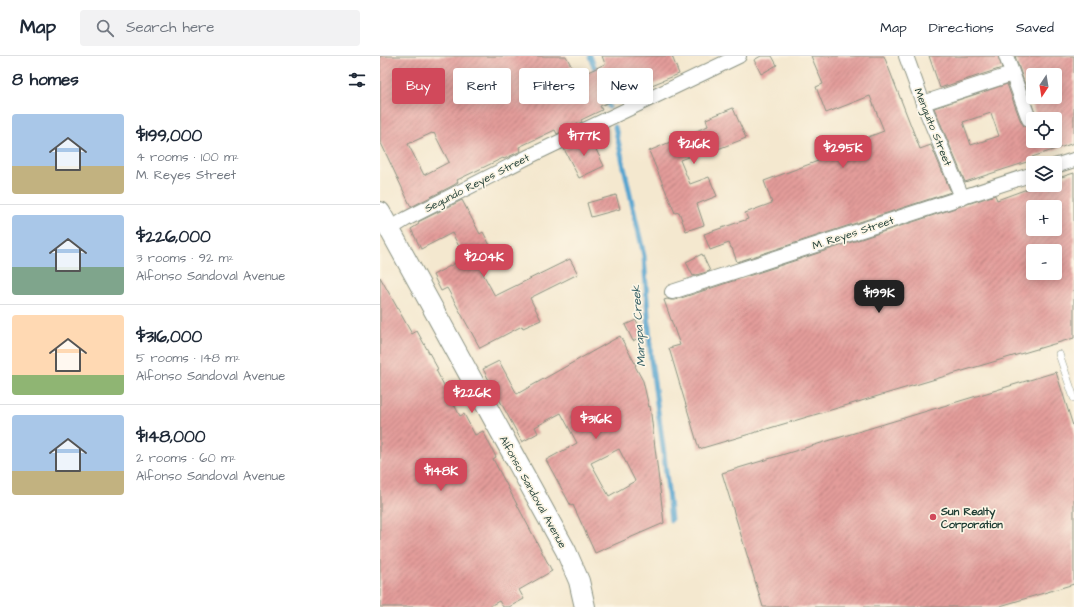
<!DOCTYPE html>
<meta charset="utf-8">
<style>
body{margin:0;font-family:"Architects Daughter",sans-serif;background:#f2f2f3;color:#1f2937;height:100vh;display:flex;flex-direction:column;font-size:15px;white-space:nowrap}
*{box-sizing:border-box;margin:0}
p{font-size:13px;color:#747a83}
.icon{flex:none;width:22px;height:22px;fill:none;stroke:currentColor;stroke-width:2;stroke-linecap:round;stroke-linejoin:round}
.map{position:relative;flex:1;overflow:hidden}
.drawer{display:flex;flex-direction:column;background:#fff;width:380px}
.drawer>*{flex:none}
.top-card{position:absolute;left:12px;top:12px;width:380px;height:36px;display:flex;gap:8px}
.needle{width:26px;rotate:192deg}
.fabs{position:absolute;left:646px;top:12px;display:grid;gap:8px}
.fabs a{display:grid;place-items:center;width:36px;height:36px;border-radius:4px;background:#fff;box-shadow:0 2px 10px #0003;font-size:20px}
.price{position:absolute;translate:-50% -34px;padding:0 9px;border-radius:8px;background:#d1495b;color:#fff;font-size:13px;line-height:26px;filter:drop-shadow(0 1px 2px #0008)}
.price::after{content:'';position:absolute;left:50%;top:24px;width:12px;height:9px;margin-left:-6px;background:inherit;clip-path:polygon(0 0,100% 0,50% 100%)}
.price.on{background:#222;color:#fff}
ul{padding:0;list-style:none}
li{display:flex;align-items:center;gap:12px;height:100px;padding:0 12px}
li+li{border-top:1px solid #e0e1e3}
li span{display:grid;place-items:center;flex:none;width:112px;height:80px;border-radius:4px;color:#555}
li>.icon{margin-inline-start:auto}
span .icon{width:48px;height:48px;fill:#fffc;stroke-width:1}
li b{font-size:17px}
h2{display:flex;justify-content:space-between;align-items:center;height:48px;padding:0 12px;font-size:17px}
.pill{padding:0 14px;border-radius:4px;background:#fff;box-shadow:0 2px 10px #0003;font-size:14px;line-height:36px}
.pill.on{background:#d1495b;color:#fff}
header{display:flex;align-items:center;gap:24px;box-sizing:border-box;height:56px;padding:0 20px;background:#fff;border-bottom:1px solid #e0e1e3}
header strong{font-size:19px}
nav{display:flex;gap:22px;margin-inline-start:auto;font-size:14px}
.search{width:280px;height:36px;background:#f2f2f3;display:flex;align-items:center;gap:10px;box-sizing:border-box;padding:0 14px;border-radius:4px;color:#747a83;font-size:15px}
main{display:flex;flex:1;min-height:0}
.map>svg:first-child{display:block}
.lines{fill:none;stroke-linecap:round;stroke-linejoin:round}
.stream{stroke:#56a4cf;stroke-width:5}
.building{fill:url(#building-hatch);fill-rule:evenodd}
.service-casing{stroke:#8a9282;stroke-width:8}
.minor-casing{stroke:#8a9282;stroke-width:16}
.secondary-casing{stroke:#8a9282;stroke-width:22}
.service{stroke:#fff;stroke-width:7}
.minor{stroke:#fff;stroke-width:14}
.secondary{stroke:#fff;stroke-width:20}
.poi-dot{fill:#d1495b;stroke:#fcf5e5;stroke-width:1.5}
.labels{text-anchor:middle;dominant-baseline:central;stroke-width:3.5;stroke-linejoin:round;paint-order:stroke}
.street-label{font-size:11px;fill:#1f3d34;stroke:#fcf5e5}
.poi-label{font-size:11px;font-weight:bold;fill:#1f3d34;stroke:#fcf5e5;text-anchor:start}
.water-label{font-size:12px;font-style:italic;fill:#305c62;stroke:#fcf5e5}
</style>
<header>
<strong>Map</strong>
<div class="search"><svg class="icon" aria-label="search" viewBox="0 0 24 24"><circle cx="10" cy="10" r="6"/><path d="M15 15l6 6"/></svg>Search here</div>
<nav><a>Map</a><a>Directions</a><a>Saved</a></nav>
</header>
<main>
<section class="drawer">
<h2>8 homes<svg class="icon" aria-label="filters" viewBox="0 0 24 24"><path d="M4 7h16M4 17h16"/><circle cx="9" cy="7" r="2"/><circle cx="15" cy="17" r="2"/></svg></h2>
<ul>
<li><span style="background:linear-gradient(#a9c7e8 65%,#c2b280 0)"><svg class="icon" aria-label="home" viewBox="0 0 24 24"><path d="M3 11l9-7 9 7M6 9v11h12V9"/></svg></span><div><b>$199,000</b><p>4 rooms · 100 m²</p><p>M. Reyes Street</p></div></li>
<li><span style="background:linear-gradient(#a9c7e8 65%,#7fa58c 0)"><svg class="icon" aria-label="home" viewBox="0 0 24 24"><path d="M3 11l9-7 9 7M6 9v11h12V9"/></svg></span><div><b>$226,000</b><p>3 rooms · 92 m²</p><p>Alfonso Sandoval Avenue</p></div></li>
<li><span style="background:linear-gradient(#ffd9b3 75%,#8fb573 0)"><svg class="icon" aria-label="home" viewBox="0 0 24 24"><path d="M3 11l9-7 9 7M6 9v11h12V9"/></svg></span><div><b>$316,000</b><p>5 rooms · 148 m²</p><p>Alfonso Sandoval Avenue</p></div></li>
<li><span style="background:linear-gradient(#a9c7e8 70%,#c2b280 0)"><svg class="icon" aria-label="home" viewBox="0 0 24 24"><path d="M3 11l9-7 9 7M6 9v11h12V9"/></svg></span><div><b>$148,000</b><p>2 rooms · 60 m²</p><p>Alfonso Sandoval Avenue</p></div></li>
</ul>
</section>
<div class="map">
<svg width="694" height="551" viewBox="0 0 694 551">
<defs>
<pattern id="building-hatch" width="6" height="6" patternUnits="userSpaceOnUse"><rect width="6" height="6" fill="#e39c9a"/><path d="M-1 1l2-2M0 6l6-6M5 7l2-2" fill="none" stroke="#b7807e"/></pattern>
</defs>
<rect width="100%" height="100%" fill="#fcf5e5"/>
<filter id="ink" filterUnits="userSpaceOnUse"><feTurbulence type="fractalNoise" baseFrequency=".025" numOctaves="2"/><feDisplacementMap in="SourceGraphic" scale="8" xChannelSelector="R" yChannelSelector="G"/><feConvolveMatrix kernelMatrix="1 2 1 2 8 2 1 2 1" color-interpolation-filters="sRGB"/></filter>
<filter id="wash" filterUnits="userSpaceOnUse"><feTurbulence type="fractalNoise" baseFrequency=".012" numOctaves="4" result="noise"/><feDisplacementMap in="SourceGraphic" scale="16" xChannelSelector="R" yChannelSelector="G"/><feGaussianBlur stdDeviation="0.9" result="paint"/><feColorMatrix in="noise" values="0 0 0 0 0 0 0 0 0 0 0 0 0 0 0 0 0 1.4 0 .05"/><feComposite in="paint" operator="in"/></filter>
<g filter="url(#wash)">
<rect width="100%" height="100%" fill="#f4e8cf"/>
<g class="lines">
<g class="stream">
<path d="M210,0L217,18"/>
<path d="M225,42L229,51"/>
<path d="M235,71L264,200L271,304L284,398L291,464"/>
</g>
</g>
<g id="blocks">
<g class="building">
<path d="M0,0H186L197,21L225,8L222,0H292L299,18L220,50L222,54L201,64L202,66L177,78L175,74L139,91L141,95L124,103L123,102L77,124L78,126L74,129L31,151L0,85ZM52,77L53,78L54,77L69,106L44,119L28,88Z"/>
<path d="M381,0H392L397,9L381,18L374,4Z"/>
<path d="M431,0H504L540,93L551,89L571,136L357,206L352,192H351L349,187L330,194L324,178L368,163L365,157L392,147L384,125L438,105L437,102L460,93L459,92L504,75L490,40L446,57L436,31L443,28Z"/>
<path d="M549,0H618L622,12L560,32Z"/>
<path d="M635,0H694V87L652,101L653,104L585,126L554,52L627,28L641,66L644,70L647,71L653,70V85H675V63H657ZM653,19H675V41H653ZM611,57L619,80L591,89L583,66Z"/>
<path d="M353,52L366,82L338,93L337,90L300,104L310,128L329,121L337,140L317,148L324,169L306,175L299,156L295,157L269,95L328,70L326,63Z"/>
<path d="M210,81L224,110L199,122L184,93Z"/>
<path d="M694,117V282L319,393L289,292L300,289L284,244L287,243L291,244H295L615,139L617,144L658,129H675V123ZM653,151H675V173H653ZM653,195H675V217H653Z"/>
<path d="M236,139L240,153L211,161L207,147Z"/>
<path d="M82,144L100,178L103,176L112,193L106,196L112,208L101,214L115,240L190,203L198,218L150,242L161,264L143,272L142,270L100,292L67,232L61,235L53,219L85,202L72,177L41,193L31,173L39,168L38,166Z"/>
<path d="M322,198L330,215L313,220L306,206Z"/>
<path d="M0,221L32,278L37,275L58,313L56,314L80,360L84,358L95,379L103,375L116,401L113,403L172,515L139,534L144,543L129,551H123L119,545L108,551H0Z"/>
<path d="M256,264L264,279L253,285L245,269Z"/>
<path d="M240,280L256,309L255,310L263,325L269,351L270,350L284,467L215,497L193,449L191,450L166,404L197,387L181,357L155,371L158,377L142,386L103,313L119,305L137,338ZM239,393L255,425L229,440L211,407Z"/>
<path d="M676,316L694,373V528L617,551H383L342,417Z"/>
</g>
</g>
</g>
<g filter="url(#ink)">
<use href="#blocks" fill-opacity="0" stroke="#8a9282" stroke-width="1"/>
<g class="lines">
<g class="service-casing">
<path id="service" d="M679,298L694,342"/>
</g>
<g class="minor-casing">
<g id="minor">
<path d="M526,0L543,47L582,141"/>
<path d="M626,0L649,63"/>
<path d="M543,47L632,18"/>
<path d="M675,110L694,104"/>
<path d="M10,173L26,163L150,100L359,0"/>
<path d="M292,236L653,118"/>
</g>
</g>
<g class="secondary-casing">
<path id="secondary" d="M0,156L186,495L199,525L205,551"/>
</g>
<use href="#service" class="service"/>
<use href="#minor" class="minor"/>
<use href="#secondary" class="secondary"/>
</g>
</g>
<circle class="poi-dot" cx="553" cy="461" r="4"/>
<g class="labels">
<g class="street-label">
<text transform="translate(553 71) rotate(68)">Menguito Street</text>
<text transform="translate(97 127) rotate(-27)">Segundo Reyes Street</text>
<text transform="translate(473 177) rotate(-18)">M. Reyes Street</text>
<text transform="translate(153 436) rotate(61)">Alfonso Sandoval Avenue</text>
</g>
<g class="poi-label">
<text x="561" y="455">Sun Realty<tspan x="561" dy="13">Corporation</tspan></text>
</g>
<g class="water-label">
<text transform="translate(259 270) rotate(-94)">Marapa Creek</text>
</g>
</g>
</svg>
<div class="fabs">
<a><svg class="needle" viewBox="-14 -14 28 28"><path d="M0-13l5 13h-10z" fill="#e53935"/><path d="M0 13l5-13h-10z" fill="#747a83"/></svg></a>
<a><svg class="icon" aria-label="locate" viewBox="0 0 24 24"><circle cx="12" cy="12" r="6"/><path d="M12 2v4M12 18v4M2 12h4M18 12h4"/></svg></a>
<a><svg class="icon" aria-label="layers" viewBox="0 0 24 24"><path d="M12 4l9 5-9 5-9-5zM3 14l9 5 9-5"/></svg></a>
<a>+</a>
<a>−</a>
</div>
<b class="price" style="left:204px;top:101px">$177K</b>
<b class="price" style="left:314px;top:109px">$216K</b>
<b class="price" style="left:463px;top:113px">$295K</b>
<b class="price" style="left:104px;top:222px">$204K</b>
<b class="price on" style="left:499px;top:258px">$199K</b>
<b class="price" style="left:92px;top:358px">$226K</b>
<b class="price" style="left:216px;top:384px">$316K</b>
<b class="price" style="left:61px;top:436px">$148K</b>
<div class="top-card">
<a class="pill on">Buy</a>
<a class="pill">Rent</a>
<a class="pill">Filters</a>
<a class="pill">New</a>
</div>
</div>
</main>
